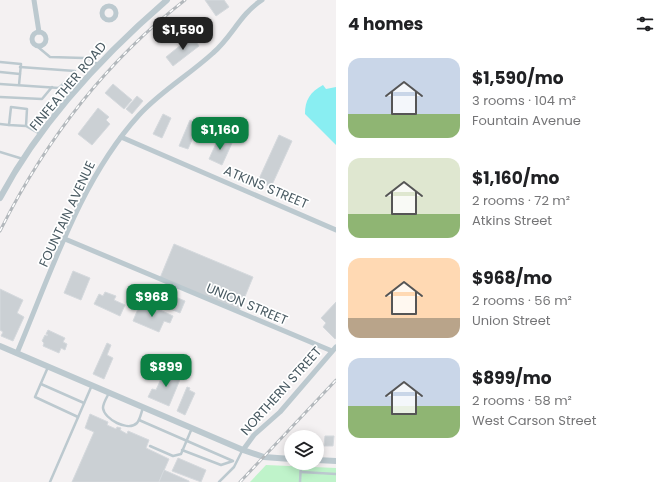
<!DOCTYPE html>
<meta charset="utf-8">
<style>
body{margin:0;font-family:Poppins,sans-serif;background:#f2f2f2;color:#202124;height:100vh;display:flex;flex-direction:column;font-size:15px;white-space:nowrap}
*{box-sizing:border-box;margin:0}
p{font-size:13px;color:#757577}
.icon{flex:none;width:22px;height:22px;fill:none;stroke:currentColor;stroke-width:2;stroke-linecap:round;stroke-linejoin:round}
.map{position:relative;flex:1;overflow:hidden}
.side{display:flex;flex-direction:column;background:#fff;width:332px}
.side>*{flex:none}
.controls{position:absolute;left:284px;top:430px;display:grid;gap:8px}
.controls a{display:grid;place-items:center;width:40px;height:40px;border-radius:50%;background:#fff;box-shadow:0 2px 10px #0003;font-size:20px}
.price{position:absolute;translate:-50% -34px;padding:0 9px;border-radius:8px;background:#0b8043;color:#fff;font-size:13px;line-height:26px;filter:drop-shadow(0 1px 2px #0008)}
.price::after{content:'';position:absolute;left:50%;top:24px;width:12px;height:9px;margin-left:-6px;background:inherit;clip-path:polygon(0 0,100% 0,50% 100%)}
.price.current{background:#222;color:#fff}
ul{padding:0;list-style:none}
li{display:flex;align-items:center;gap:12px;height:100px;padding:0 12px}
li span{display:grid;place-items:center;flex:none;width:112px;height:80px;border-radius:12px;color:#555}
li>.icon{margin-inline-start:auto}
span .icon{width:48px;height:48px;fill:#fffc;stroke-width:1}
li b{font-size:17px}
h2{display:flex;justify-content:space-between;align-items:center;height:48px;padding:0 12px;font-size:17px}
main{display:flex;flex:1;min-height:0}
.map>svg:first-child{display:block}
.green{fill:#bff3ca}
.water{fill:#89eef2}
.building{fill:#cbd0d4;stroke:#d5d9dd}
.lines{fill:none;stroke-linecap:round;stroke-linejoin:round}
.service{stroke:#bcc9cf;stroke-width:2.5}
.minor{stroke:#bcc9cf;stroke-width:5}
.tertiary{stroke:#bcc9cf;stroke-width:6}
.rail-casing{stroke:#b3b8bc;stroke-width:3}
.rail{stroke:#fff;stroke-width:1.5;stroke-dasharray:4.5;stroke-linecap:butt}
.labels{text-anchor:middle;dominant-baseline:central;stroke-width:3.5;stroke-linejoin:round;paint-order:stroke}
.street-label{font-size:13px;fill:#485961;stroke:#fff}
</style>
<main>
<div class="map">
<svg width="336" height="482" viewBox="0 0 336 482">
<rect width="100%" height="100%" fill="#f4f1f2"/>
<path class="green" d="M266,465L336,468V482H250Z"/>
<path class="water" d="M323,85L326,89L336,87V145L305,114C305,100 310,92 323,85Z"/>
<g class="building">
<path d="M205,0H224L229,7L216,16Z"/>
<path d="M192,36L199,46L173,66L166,57Z"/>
<path d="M113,84L132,100L124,109L105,93Z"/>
<path d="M137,96L143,101L132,114L126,109Z"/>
<path d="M98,108L109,117L106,120L110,124L92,145L78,134Z"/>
<path d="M163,114L171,118L162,138L153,134Z"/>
<path d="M190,120L199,124L188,149L179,146Z"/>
<path d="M279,135L292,141L271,187L258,181Z"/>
<path d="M219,137L232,143L222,165L209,159Z"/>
<path d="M174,244L253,277L239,311L160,278Z"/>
<path d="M73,271L90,278L81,300L64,293Z"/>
<path d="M147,285L185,301L180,313L142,297Z"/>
<path d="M0,289L23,300L17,313L24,317L13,341L1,336L3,332L0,330Z"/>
<path d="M105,292L116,296L114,300L125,305L120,316L94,304L99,294L103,296Z"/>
<path d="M336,302V338L335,339L323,327L326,323L321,318Z"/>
<path d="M140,304L157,312L158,309L173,316L170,323L164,321L159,332L133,321Z"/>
<path d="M48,330L65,338L63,342L67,344L65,350L61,348L59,353L43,346L44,343L42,341L45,335L47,336L48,335L46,334Z"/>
<path d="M107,343L111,345L107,355L113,358L104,379L93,374Z"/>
<path d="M165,370L181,377L169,406L148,397L152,389L156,390Z"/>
<path d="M187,387L190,388L189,390L195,393L185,415L177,411Z"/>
<path d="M90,414L108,422L107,425L116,429L117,427L121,428L120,430L127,434L128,431L149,440L146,448L169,459L159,482H72L94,432L85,428Z"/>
<path d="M325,436H334L333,446H324Z"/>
<path d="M178,458L206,470L201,482L172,471Z"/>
<path d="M164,470L189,481V482H159Z"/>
</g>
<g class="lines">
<g class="service">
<path d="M38,47L50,57L84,58L89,59L98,64"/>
<path d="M0,62L21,64L19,85"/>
<path d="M20,67L75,71"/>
<path d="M0,72L20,74"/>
<path d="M0,84L59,88L70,96"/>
<path d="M59,88L75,72"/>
<path d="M0,97L42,99L52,87"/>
<path d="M0,124L9,125"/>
<path d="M26,126L9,125L11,107L27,109L26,126L40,134"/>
<path d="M0,152L23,159"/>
<path d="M48,367L35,397L78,417"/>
<path d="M41,384L84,403"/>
<path d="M109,393C107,397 103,403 103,408C104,419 128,432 137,423C140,420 141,413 143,408"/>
<path d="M139,420L233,461L221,465L182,450"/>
<path d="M150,446L173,456L181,454L192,428"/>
<path d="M301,472L336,474"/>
<path d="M50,482L92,385"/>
<path d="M219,482L234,467L242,451"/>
<path d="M300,482L301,463"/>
</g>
<g class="minor">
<path d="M34,0L39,32"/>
<circle cx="109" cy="13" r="7"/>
<circle cx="39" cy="39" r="7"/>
<path d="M121,137L336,230"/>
<path d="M65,239L332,351"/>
<path d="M17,353C51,273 80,180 139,115C161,91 189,75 213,53C232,37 240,14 262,0"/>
<path d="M243,450L254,435L280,412L336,347"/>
</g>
<g class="tertiary">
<path d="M0,198C41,121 101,57 167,0"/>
<path d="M0,346L243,450L264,457L291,459"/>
<path d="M317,460L336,461"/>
</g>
<g class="rail-casing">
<g id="rail">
<path d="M0,231C45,141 105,62 185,0"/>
<path d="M240,482L336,380"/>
</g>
</g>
<use href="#rail" class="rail"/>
</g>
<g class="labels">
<g class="street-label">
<text transform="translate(68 86) rotate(-50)">FINFEATHER ROAD</text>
<text transform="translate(266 187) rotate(23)">ATKINS STREET</text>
<text transform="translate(67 214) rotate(-65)">FOUNTAIN AVENUE</text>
<text transform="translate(247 304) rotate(23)">UNION STREET</text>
<text transform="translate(281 391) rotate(-48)">NORTHERN STREET</text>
</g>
</g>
</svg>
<div class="controls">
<a><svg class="icon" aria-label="layers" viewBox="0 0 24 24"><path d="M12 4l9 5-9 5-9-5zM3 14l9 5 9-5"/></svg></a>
</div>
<b class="price current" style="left:183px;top:51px">$1,590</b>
<b class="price" style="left:220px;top:151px">$1,160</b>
<b class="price" style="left:152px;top:318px">$968</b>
<b class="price" style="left:166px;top:388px">$899</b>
</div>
<section class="side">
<h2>4 homes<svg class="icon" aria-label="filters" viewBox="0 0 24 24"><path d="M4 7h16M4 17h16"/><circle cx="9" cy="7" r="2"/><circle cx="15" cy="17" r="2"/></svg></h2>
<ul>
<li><span style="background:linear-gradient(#c9d6e8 70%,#8fb573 0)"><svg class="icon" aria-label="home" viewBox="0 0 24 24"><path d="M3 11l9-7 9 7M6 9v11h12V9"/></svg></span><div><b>$1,590/mo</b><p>3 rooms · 104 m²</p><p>Fountain Avenue</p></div></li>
<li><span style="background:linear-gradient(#dfe7d0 70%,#8fb573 0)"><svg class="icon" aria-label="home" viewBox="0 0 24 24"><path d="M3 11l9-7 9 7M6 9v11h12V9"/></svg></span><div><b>$1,160/mo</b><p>2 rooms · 72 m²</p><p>Atkins Street</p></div></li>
<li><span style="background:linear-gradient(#ffd9b3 75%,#b9a48a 0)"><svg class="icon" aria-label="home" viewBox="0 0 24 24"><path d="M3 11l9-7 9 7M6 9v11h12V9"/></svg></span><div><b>$968/mo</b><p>2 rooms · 56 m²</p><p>Union Street</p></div></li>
<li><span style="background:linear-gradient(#c9d6e8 60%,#8fb573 0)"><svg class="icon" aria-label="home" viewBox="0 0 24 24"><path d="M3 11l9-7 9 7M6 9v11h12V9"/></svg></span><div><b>$899/mo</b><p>2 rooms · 58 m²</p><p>West Carson Street</p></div></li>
</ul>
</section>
</main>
